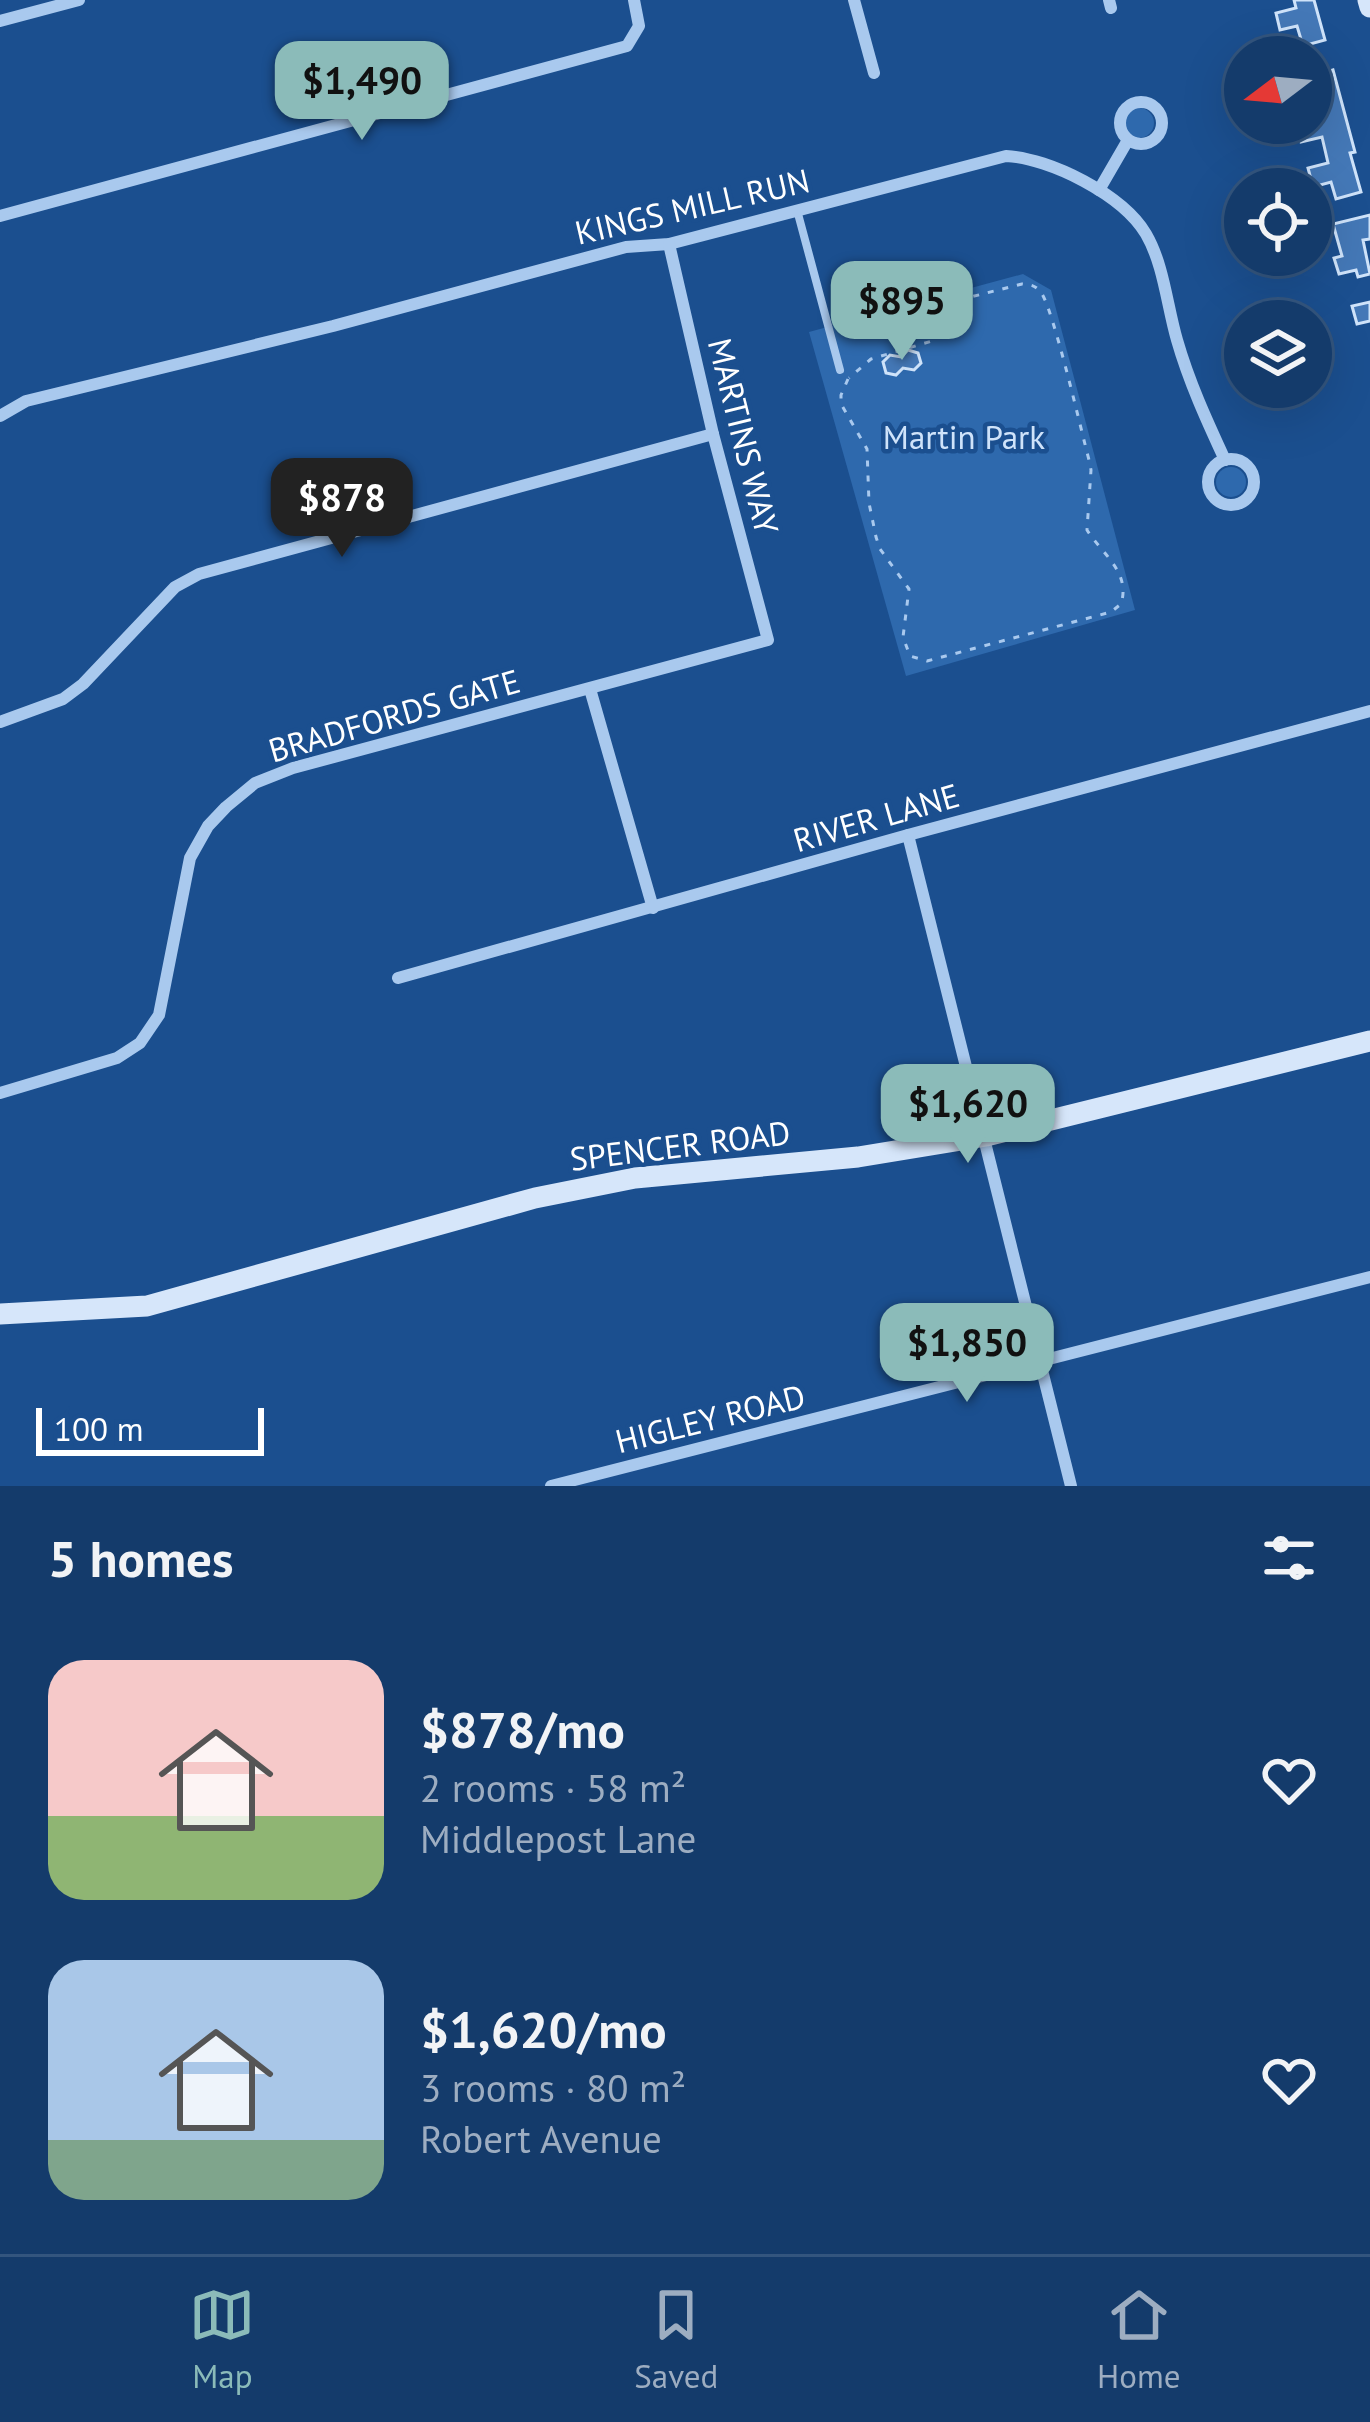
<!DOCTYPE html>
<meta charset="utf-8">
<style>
body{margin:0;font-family:"PT Sans",sans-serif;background:#214673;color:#f1f3f6;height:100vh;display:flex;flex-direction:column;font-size:45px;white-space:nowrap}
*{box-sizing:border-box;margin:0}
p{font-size:39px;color:#9dadc1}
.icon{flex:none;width:66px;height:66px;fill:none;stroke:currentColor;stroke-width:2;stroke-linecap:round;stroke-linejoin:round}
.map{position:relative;height:1486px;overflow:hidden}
.side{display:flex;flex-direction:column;background:#143b6b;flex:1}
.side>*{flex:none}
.needle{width:78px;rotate:254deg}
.fabs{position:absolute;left:1224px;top:36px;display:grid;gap:24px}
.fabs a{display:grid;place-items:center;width:108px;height:108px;border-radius:50%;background:#143b6b;box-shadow:0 12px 48px #0002,0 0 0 3px #33557e;font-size:60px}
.scale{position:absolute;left:36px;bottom:30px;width:228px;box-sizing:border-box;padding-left:12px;border:6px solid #fff;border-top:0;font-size:33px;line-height:42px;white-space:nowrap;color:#fff;-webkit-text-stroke:9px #1b4f8f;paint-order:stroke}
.price{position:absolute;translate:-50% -102px;padding:0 27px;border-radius:24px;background:#8bbbb9;color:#111;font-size:39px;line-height:78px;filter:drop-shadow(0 3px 6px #0008)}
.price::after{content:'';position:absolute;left:50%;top:72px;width:36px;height:27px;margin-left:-18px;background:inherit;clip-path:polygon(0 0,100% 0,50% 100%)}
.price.active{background:#222;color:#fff}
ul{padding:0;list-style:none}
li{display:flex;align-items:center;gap:36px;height:300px;padding:0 48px}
li span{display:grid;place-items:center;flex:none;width:336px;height:240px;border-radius:36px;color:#555}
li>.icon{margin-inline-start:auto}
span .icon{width:144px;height:144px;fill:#fffc;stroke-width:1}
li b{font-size:51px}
h2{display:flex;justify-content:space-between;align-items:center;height:144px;padding:0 48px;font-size:51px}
.tab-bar{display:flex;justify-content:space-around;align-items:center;height:168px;border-top:3px solid #33557e;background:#143b6b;font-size:33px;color:#9dadc1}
.tab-bar a{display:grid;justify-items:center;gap:6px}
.tab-bar .active{color:#8bbbb9}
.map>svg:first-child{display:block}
.green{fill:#2e69ad}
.building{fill:#4478b7;stroke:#cfe3fa;stroke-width:3}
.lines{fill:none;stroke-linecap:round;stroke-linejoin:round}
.path{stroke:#a9c9ee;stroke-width:3;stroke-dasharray:6 9;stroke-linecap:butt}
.lane{stroke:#a9c9ee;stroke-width:8}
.street{stroke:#a9c9ee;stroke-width:12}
.secondary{stroke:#d6e6fa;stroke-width:21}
.labels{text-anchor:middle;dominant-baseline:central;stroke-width:9;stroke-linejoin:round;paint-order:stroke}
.street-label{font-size:33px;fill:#fff;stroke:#1b4f8f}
.park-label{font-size:33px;fill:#cfe3fa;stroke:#1b4f8f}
</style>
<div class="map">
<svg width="1370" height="1486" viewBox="0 0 1370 1486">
<rect width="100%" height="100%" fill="#1b4f8f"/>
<g class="green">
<circle cx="1139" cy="123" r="15"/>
<path d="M1023,274L1051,290L1135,610L906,676L809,332Z"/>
<circle cx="1231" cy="482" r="15"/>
</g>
<g class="building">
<path d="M1294,0H1314L1325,40L1303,46L1297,26L1280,30L1276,13L1296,8Z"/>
<path d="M1333,70L1355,152L1350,153L1361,192L1336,199L1331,182L1313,187L1308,168L1328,163L1322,137L1301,142L1297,128L1318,122L1311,95L1318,93L1314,76Z"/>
<path d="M1327,212L1332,230L1317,234L1312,216Z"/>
<path d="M1370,215V239L1363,240L1370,274L1358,277L1356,270L1339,274L1334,258L1342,256L1333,224Z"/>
<path d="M1370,302V321L1357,324L1352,306Z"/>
<path d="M908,350L918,353L921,363L914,370L903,368L896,375L886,373L883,362L890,355L901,357Z"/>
</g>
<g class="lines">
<path class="path" d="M848,379L841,395V404L867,449L869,503L876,537L880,549L909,589L903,637L910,656L927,661L1111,612L1121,604C1131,572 1102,554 1087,530L1091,470L1089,460C1082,434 1052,303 1040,291C1033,284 1030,285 1022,284L927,308L934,334L932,341L871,359L849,378"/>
<path class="lane" d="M797,210L840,370"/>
<g class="street">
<path d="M854,0L874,73"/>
<path d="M1109,0L1111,8"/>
<path d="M0,21L79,0"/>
<circle cx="1141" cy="123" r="21"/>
<path d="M1099,190L1128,140"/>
<path d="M0,216L627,46L639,26L634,0"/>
<path d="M0,416L26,401L333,326L626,247L669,244L1006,156C1050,158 1123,195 1146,234C1164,265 1167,306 1177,340C1189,382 1207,421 1225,460"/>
<circle cx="1231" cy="482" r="23"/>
<path d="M590,689L653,908"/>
<path d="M0,722L63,699L83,684L175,587L199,574L713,434"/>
<path d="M908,835L1071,1486"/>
<path d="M398,978L908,835L1370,711"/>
<path d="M0,1093L117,1058L140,1043L159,1015L190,858L208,826L226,807L255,783L293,768L768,640L713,434L669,244"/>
<path d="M551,1486L1370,1277"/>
</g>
<g class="secondary">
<path d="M1368,0L1370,7"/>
<path d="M0,1314L147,1306L535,1198L635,1178L858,1157L986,1136L1370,1041"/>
</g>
</g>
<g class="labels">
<g class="street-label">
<text transform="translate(692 206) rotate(-13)">KINGS MILL RUN</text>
<text transform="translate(744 436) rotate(76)">MARTINS WAY</text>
<text transform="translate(394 715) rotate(-16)">BRADFORDS GATE</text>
<text transform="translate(876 817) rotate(-16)">RIVER LANE</text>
<text transform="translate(680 1145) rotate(-7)">SPENCER ROAD</text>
<text transform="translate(710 1418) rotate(-14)">HIGLEY ROAD</text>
</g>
<g class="park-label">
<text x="964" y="436">Martin Park</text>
</g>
</g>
</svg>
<div class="fabs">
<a><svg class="needle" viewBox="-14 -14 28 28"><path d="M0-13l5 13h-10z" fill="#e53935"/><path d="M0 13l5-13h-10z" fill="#9dadc1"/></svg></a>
<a><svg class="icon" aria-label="locate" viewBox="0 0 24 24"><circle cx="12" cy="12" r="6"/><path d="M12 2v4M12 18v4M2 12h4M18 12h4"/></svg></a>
<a><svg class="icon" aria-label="layers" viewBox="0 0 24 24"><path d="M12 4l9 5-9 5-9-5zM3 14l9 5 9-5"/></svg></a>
</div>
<div class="scale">100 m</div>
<b class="price" style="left:362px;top:143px">$1,490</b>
<b class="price" style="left:902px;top:363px">$895</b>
<b class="price active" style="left:342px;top:560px">$878</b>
<b class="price" style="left:968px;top:1166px">$1,620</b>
<b class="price" style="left:967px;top:1405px">$1,850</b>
</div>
<section class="side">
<h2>5 homes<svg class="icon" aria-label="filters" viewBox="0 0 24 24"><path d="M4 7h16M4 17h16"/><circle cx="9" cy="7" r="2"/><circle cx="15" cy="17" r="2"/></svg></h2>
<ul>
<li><span style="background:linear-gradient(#f6c9c9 65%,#8fb573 0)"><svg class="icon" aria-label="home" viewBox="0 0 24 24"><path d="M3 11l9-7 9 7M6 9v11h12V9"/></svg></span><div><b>$878/mo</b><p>2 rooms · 58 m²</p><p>Middlepost Lane</p></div><svg class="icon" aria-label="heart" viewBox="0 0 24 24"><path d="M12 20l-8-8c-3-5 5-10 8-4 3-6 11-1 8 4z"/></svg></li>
<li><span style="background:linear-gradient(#a9c7e8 75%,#7fa58c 0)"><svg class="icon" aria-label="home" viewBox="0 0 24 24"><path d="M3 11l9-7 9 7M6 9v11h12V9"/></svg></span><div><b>$1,620/mo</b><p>3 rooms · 80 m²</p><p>Robert Avenue</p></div><svg class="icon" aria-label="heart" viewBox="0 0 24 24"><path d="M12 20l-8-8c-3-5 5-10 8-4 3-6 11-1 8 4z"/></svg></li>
</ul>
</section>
<nav class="tab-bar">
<a class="active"><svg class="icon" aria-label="map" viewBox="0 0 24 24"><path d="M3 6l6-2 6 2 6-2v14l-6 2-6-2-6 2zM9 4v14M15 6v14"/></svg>Map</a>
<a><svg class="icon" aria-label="saved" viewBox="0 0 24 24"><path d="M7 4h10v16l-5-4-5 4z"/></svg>Saved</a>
<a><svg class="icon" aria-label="home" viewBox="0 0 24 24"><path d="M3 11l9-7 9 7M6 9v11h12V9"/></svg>Home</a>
</nav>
